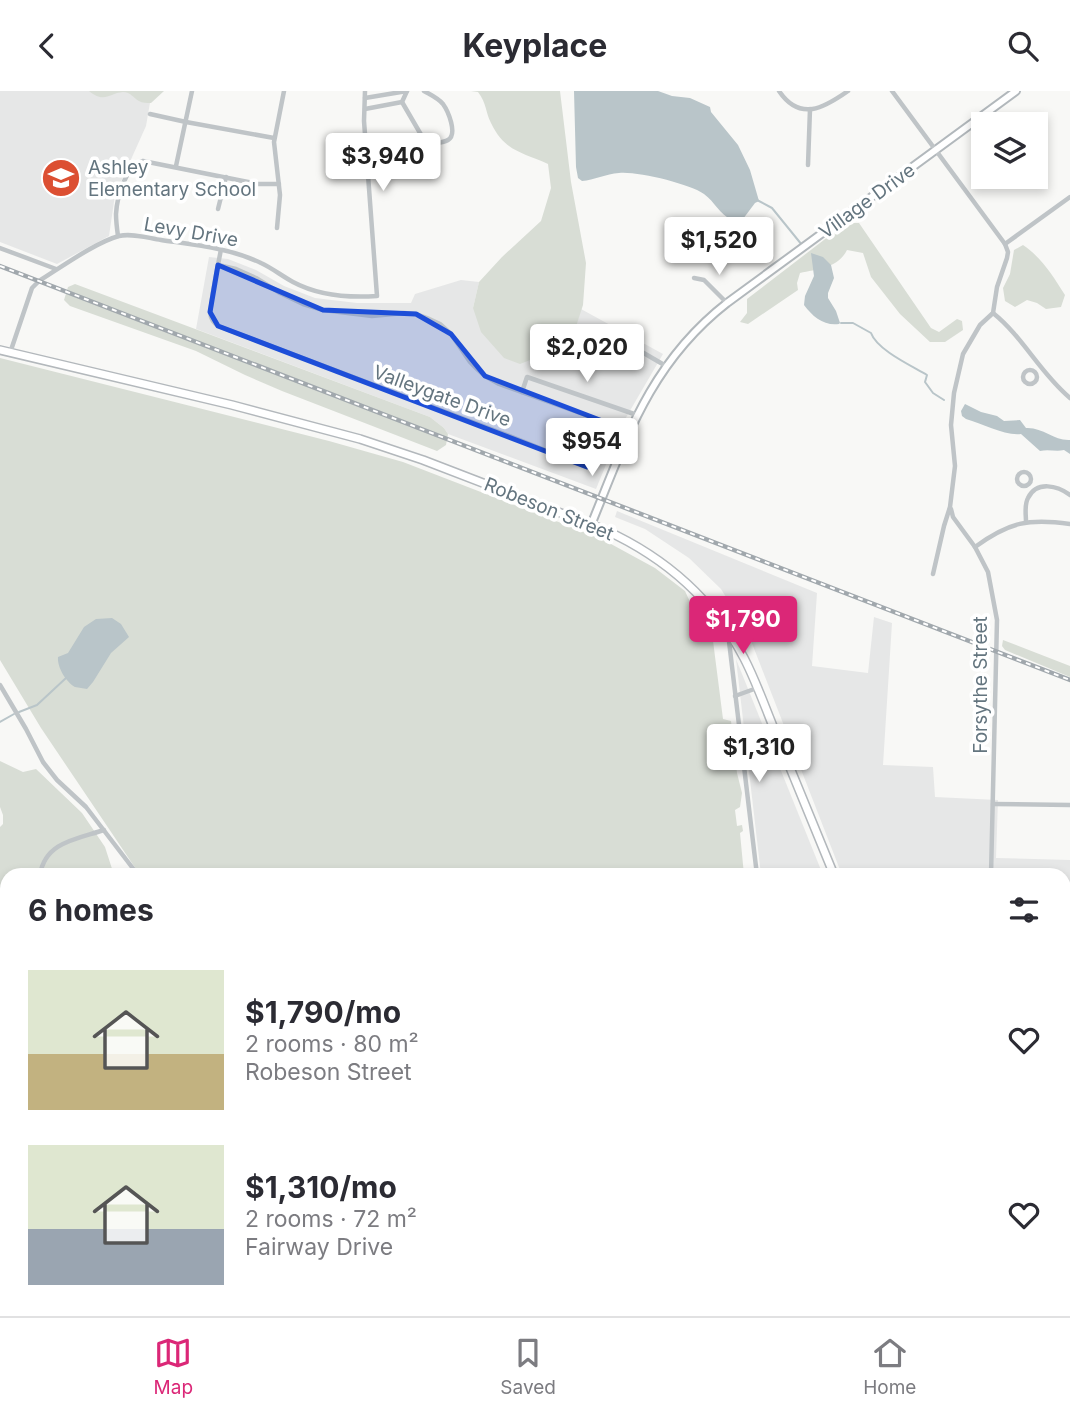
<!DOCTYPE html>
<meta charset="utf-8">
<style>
body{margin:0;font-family:Inter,sans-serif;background:#f2f2f3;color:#2b2b33;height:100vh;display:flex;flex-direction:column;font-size:26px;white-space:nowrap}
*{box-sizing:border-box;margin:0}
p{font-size:23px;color:#7c7c81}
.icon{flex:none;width:38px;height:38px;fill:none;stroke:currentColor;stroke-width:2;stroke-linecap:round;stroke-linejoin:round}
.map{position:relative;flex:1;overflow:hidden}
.sheet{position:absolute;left:0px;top:777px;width:1071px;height:448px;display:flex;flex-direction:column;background:#fff;border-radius:21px 21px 0 0;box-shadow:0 4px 10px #0003}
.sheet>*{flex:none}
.buttons{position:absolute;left:971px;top:21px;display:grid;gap:14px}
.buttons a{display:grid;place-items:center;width:77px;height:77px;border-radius:0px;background:#fff;box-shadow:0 4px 10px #0003;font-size:35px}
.price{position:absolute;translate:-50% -60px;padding:0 16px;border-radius:7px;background:#fff;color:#222;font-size:23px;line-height:46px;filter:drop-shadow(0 2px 4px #0008)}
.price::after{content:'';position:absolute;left:50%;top:42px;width:21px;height:16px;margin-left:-10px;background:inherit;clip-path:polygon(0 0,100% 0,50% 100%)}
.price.on{background:#db2777;color:#fff}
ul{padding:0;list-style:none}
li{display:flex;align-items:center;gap:21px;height:175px;padding:0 28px}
li span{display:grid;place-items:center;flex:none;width:196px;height:140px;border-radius:0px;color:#555}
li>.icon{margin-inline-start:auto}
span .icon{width:84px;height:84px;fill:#fffc;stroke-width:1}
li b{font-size:30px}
h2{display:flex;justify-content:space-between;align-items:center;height:84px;padding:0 28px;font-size:30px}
header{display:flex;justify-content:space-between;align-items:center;height:91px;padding:0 28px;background:#fff;font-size:32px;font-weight:700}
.dock{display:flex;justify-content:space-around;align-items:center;height:98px;border-top:2px solid #e1e1e2;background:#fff;font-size:19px;color:#7c7c81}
.dock a{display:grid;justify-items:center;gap:4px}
.dock .on{color:#db2777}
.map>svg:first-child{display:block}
.built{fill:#e6e7e7}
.green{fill:#d8ddd5}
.water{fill:#b9c5c9}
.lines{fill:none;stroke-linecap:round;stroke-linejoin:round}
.stream{stroke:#b9c5c9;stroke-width:2}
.secondary-casing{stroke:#b2b8bc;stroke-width:10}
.primary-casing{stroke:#b3b8bc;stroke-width:10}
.street{stroke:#bfc4c7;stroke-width:4.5}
.secondary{stroke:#fff;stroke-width:6}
.primary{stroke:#fff;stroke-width:7}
.rail-casing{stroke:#a1a8ad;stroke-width:4.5}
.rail{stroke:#fff;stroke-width:2;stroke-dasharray:5;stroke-linecap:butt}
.marked{fill:#1d4ed8;fill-opacity:0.2;stroke:#1d4ed8;stroke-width:5;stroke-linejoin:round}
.labels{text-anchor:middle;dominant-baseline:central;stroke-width:7;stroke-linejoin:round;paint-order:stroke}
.poi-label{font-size:19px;fill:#64757f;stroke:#fff;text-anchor:start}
.street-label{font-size:19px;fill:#64757f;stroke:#fff}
</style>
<header><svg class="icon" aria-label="back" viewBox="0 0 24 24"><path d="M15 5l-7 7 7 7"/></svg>Keyplace<svg class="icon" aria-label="search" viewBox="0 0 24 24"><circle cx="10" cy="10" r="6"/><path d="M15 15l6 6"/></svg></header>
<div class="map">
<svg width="1070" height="1225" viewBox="0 0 1070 1225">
<rect width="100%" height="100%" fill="#f8f8f6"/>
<g class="built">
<path d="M0,0H152L146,35L115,104L109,145L57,173L0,151Z"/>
<path d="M209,166L228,168L256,179L284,195L315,207L357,212H411L415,203L461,189L479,191L473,217L556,259L573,245L581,218L663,263L624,330L596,398L448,343L444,337L430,326L196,238Z"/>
<path d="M617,420L817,502L812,575L868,582L874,526L892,532L883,674L933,676L935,706L998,709L996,767L1070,769V932H1064V784H842L748,542L721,498L689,467L645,438L615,426Z"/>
<path d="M736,568L823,784H761Z"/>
<rect x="1064" y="957" width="6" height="88"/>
<path d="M1070,1095V1225H1045L1043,1218H1064V1115Z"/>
<path d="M958,1218H1031L1033,1225H956Z"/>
</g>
<g class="green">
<path d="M89,0H164L151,12C147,12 142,12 139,10C133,7 131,1 123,1C109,2 105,13 89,0Z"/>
<path d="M471,0H560L571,91L586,172L583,214L573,245L556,259L520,273L504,267L481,241L473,217L479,191L502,166L541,130L551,97L548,73C522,61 505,61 491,32C485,20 487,13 478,1Z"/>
<path d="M846,132H859L931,237L939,241L957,228L962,230L963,239L945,251H930L900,223L871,186L863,162L847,159C838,177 818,178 800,182L797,192L798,199L748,233L740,231L747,222V208Z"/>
<path d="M1023,154C1042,167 1053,185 1065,204L1061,216L1046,218L1037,212L1027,209L1015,216L1005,210L1003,197L1010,183L1014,159Z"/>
<path d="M75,193L430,326L444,337L448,343L446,354L437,360L282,300L245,284L196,260L70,215L64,209L68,196Z"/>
<path d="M0,267L329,350L403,371L600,447L655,477L685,500L691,513L689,518L712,542L723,628L731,630L737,682L742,702L740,716L735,719L737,735L742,734L743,740L740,742L744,784H140L41,637L0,569Z"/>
<path d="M1003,549L1070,575V586L1005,559L1002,555Z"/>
<path d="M0,670L23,681L36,678L82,722L105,756L114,784H7V947L0,940V736L3,733V724L0,716Z"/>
<path d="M0,1060L7,1064V1137H0Z"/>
<path d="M0,1172L7,1185V1218H9L10,1225H0Z"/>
<path d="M74,1218H127L129,1225H77Z"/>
<path d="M156,1218H281L286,1225H158Z"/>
<path d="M365,1218H433L438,1224L446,1218H460L455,1225H353L357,1222L367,1221Z"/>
<path d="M484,1218H736L738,1225H479Z"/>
<path d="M932,1218H958L956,1225H929Z"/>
</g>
<g class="water">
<path d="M574,0H658L672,5L690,7L710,16L711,21L738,54L750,79L759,110L755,112L743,128L732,129C719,123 715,111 704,103C690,93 637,80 619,82C606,83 594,89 582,90L578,87L576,76Z"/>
<path d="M811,162L823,166L831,174L834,187L828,202V207L836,220L840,232L839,233C824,235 813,226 804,214L805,205L814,185Z"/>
<path d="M965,313L981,321L997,325L1004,330L1020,329L1026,337C1043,336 1054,350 1070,349V363L1064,359C1056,361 1049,358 1040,360L1021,343C1005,345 983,333 966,328L962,325L961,320Z"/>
<path d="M112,527L121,533L129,546L111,562L93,591L87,598C83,597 79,597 75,596C66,591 57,576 58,566L68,562L84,536L96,528Z"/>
<path d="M0,940L7,947V1064L0,1060Z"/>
</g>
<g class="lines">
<g class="stream">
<path d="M757,109L772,117L802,154"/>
<path d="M841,232H853L871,242C877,259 912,275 927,284L925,291L933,302L944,309"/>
<path d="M19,621L37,614L66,587"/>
<path d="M0,631L14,623"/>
<path d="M393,1218L399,1225"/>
</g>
<g class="secondary-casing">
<g id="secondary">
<path d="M591,434C626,348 650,272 727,212L1016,0"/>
<path d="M1064,1048H1070"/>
<path d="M1064,1098L1070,1078"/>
<path d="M754,1218L756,1225"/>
<path d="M1038,1218L1040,1225"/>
<path d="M467,1225L472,1218"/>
</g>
</g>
<g class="primary-casing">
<g id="primary">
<path d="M0,259L232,314L360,348L423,369L605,439C664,466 713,508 744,567C757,592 766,619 777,645C796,692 815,738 834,784"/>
<path d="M1064,942L1070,943"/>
</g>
</g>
<g class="street">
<path d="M407,0L402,11L427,54C433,52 443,52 448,49C458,43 448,20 443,13C438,7 431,4 424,0"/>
<path d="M779,0C800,31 824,17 848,0"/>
<path d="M892,0L1005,153L1008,161L1007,167L997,196L993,222L980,234L963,263L954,302L951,334L955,375L950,416L944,435L933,483"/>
<path d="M365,7L407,0"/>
<path d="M365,18L402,11"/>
<path d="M150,23L186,31L274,47"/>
<path d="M808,74L810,18"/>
<path d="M176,75L192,0"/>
<path d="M218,118L226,86"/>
<path d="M277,137L280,104L274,51L284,0"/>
<path d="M118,145C117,138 116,130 116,123C117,106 125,76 143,70L258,93H279"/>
<path d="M1005,153L1070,106"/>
<path d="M0,157L56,178"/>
<path d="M218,174L236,178L256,187L280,202L303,213L323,219L372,225L404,222L416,223L427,227L440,233L451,243L470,271L477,278L485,285L499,293L605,331L606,337L592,373L587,376L507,344L218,235C214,231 213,232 211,226C208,217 219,171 221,158"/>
<path d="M694,187L704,189L727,212"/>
<path d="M993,222C1023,246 1040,282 1070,307"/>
<path d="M590,238L599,236L666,275"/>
<path d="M10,262L32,197L39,190C60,177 96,151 119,145C132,142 148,147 161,149C195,154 230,157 261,172C272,177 282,185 293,191C319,205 348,207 377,205L364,30L365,0"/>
<circle cx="1030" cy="286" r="7"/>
<path d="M522,301L527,286L637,324"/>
<circle cx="1024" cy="388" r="7"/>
<path d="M951,418L953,426L975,456L988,481L997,529L991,784"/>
<path d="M1026,431C1026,423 1024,414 1028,407C1037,389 1058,395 1070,404"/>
<path d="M975,456C1009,431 1029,427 1070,433"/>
<path d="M728,542L757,784"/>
<path d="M0,594L26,638L43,671L57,689L86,716L138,784"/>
<path d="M735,605L757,597"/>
<path d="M993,713L1070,714"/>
<path d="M40,784C45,751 77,748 104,739"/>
<path d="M1064,826H1070"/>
<path d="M0,1069L7,1078"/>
<path d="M63,1218V1225"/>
<path d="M842,1218L844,1225"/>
<path d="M333,1225L341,1218"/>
<path d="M888,1225L900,1218"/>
</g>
<use href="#secondary" class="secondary"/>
<use href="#primary" class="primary"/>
<g class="rail-casing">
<path id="rail" d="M0,175L1070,589"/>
</g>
<use href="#rail" class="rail"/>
</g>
<path class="marked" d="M218,174L323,219L416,223L451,243L485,285L605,331L606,337L587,376L218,235L210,221Z"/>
<defs>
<g id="school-disc" transform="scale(2.0125)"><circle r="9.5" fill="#dc4f32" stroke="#fff"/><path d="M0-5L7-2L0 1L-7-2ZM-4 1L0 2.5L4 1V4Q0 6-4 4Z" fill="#fff"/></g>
</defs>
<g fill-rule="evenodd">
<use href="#school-disc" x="61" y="87"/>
</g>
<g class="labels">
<g class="poi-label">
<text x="88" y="76">Ashley<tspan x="88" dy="22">Elementary School</tspan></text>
</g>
<g class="street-label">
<text transform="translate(867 110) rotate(-36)">Village Drive</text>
<text transform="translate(191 141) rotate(10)">Levy Drive</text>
<text transform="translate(442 305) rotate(20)">Valleygate Drive</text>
<text transform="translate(549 418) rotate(22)">Robeson Street</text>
<text transform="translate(980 594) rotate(-90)">Forsythe Street</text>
</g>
</g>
</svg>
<div class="buttons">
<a><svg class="icon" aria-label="layers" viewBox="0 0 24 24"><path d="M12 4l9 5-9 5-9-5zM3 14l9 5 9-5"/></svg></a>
</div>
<b class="price" style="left:383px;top:102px">$3,940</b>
<b class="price" style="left:719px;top:186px">$1,520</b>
<b class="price" style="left:587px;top:293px">$2,020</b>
<b class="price" style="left:592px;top:387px">$954</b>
<b class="price on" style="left:743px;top:565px">$1,790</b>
<b class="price" style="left:759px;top:693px">$1,310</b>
<section class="sheet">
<h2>6 homes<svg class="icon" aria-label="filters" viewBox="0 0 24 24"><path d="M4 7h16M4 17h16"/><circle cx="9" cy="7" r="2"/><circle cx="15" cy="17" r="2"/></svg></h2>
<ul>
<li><span style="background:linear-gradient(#dfe7d0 60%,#c2b280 0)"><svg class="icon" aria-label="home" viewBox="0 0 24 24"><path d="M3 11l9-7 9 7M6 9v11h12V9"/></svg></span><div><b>$1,790/mo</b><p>2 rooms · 80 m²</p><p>Robeson Street</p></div><svg class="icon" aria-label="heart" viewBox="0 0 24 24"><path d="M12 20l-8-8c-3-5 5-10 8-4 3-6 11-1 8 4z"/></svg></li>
<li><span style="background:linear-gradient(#dfe7d0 60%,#9aa5b1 0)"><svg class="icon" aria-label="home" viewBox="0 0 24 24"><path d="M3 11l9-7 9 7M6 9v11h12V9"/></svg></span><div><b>$1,310/mo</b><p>2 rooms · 72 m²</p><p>Fairway Drive</p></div><svg class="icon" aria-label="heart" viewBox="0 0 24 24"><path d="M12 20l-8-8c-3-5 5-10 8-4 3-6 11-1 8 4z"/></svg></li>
</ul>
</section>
</div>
<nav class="dock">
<a class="on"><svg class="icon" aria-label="map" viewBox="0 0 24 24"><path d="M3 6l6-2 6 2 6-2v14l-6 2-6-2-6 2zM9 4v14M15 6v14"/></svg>Map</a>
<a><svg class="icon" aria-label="saved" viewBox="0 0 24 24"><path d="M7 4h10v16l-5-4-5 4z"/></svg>Saved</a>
<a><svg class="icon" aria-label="home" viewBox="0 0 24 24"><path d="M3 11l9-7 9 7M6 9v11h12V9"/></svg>Home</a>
</nav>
